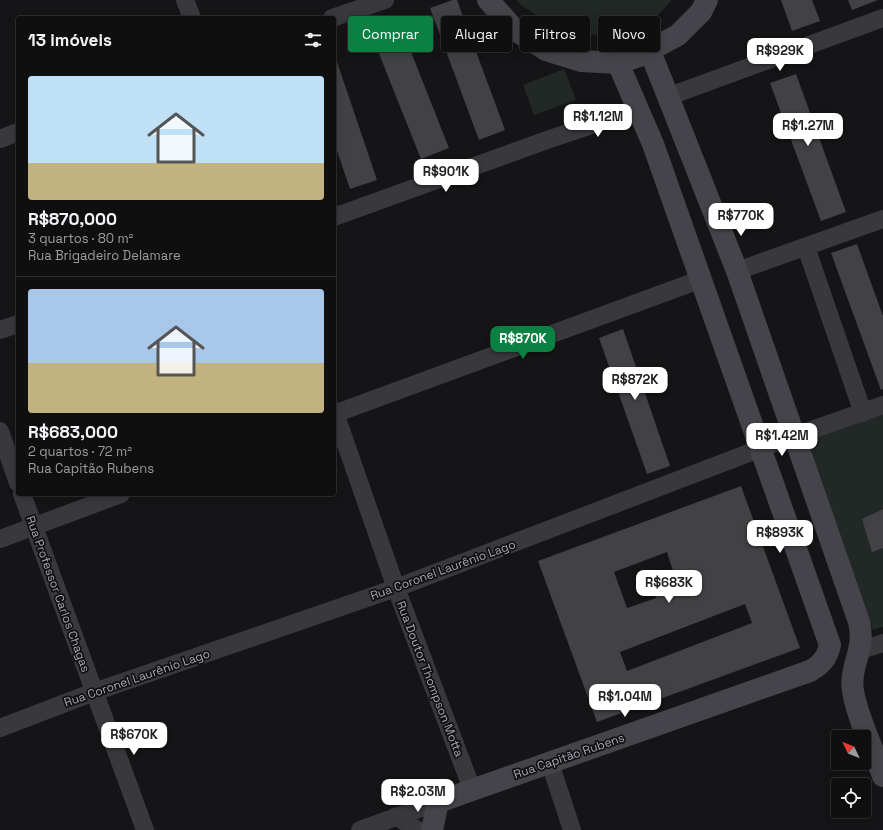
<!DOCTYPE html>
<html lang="pt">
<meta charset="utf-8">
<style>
body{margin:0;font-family:"Space Grotesk",sans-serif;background:#191819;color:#f1f3f6;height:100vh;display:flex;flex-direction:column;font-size:15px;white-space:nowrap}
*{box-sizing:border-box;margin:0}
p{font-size:13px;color:#9c9c9f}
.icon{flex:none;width:22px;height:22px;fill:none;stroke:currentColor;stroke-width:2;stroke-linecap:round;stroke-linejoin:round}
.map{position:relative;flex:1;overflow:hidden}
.panel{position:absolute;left:16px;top:16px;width:320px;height:480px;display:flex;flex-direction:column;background:#100f10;border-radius:4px;box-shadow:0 2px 10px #0003,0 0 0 1px #302f30}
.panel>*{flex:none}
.top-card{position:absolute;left:348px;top:16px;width:380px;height:36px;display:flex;gap:8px}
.needle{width:26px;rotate:313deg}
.tools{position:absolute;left:831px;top:730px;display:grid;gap:8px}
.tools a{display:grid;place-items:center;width:40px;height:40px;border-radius:4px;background:#100f10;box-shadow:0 2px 10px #0003,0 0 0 1px #302f30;font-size:20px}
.price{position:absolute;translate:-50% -34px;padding:0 9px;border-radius:8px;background:#fff;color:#222;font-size:13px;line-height:26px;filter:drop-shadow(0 1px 2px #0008)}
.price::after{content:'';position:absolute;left:50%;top:24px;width:12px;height:9px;margin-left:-6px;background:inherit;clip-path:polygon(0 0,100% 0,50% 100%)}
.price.current{background:#0b8043;color:#fff}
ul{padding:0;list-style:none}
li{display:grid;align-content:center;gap:8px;height:212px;padding:0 12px}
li+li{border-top:1px solid #302f30}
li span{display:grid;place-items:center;height:124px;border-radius:4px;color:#555}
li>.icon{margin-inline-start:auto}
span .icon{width:72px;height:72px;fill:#fffc;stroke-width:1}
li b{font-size:17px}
h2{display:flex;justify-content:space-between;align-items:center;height:48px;padding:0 12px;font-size:17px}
.chip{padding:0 14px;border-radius:4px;background:#100f10;box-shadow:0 2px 10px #0003,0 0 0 1px #302f30;font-size:14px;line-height:36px}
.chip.current{background:#0b8043;color:#fff}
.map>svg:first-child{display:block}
.green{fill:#212825}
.building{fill:#424246;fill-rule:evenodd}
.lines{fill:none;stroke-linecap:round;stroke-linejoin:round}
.street{stroke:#39383c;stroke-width:18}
.secondary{stroke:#45444a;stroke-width:22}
.labels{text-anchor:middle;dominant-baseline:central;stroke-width:3.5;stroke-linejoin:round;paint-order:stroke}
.street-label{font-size:12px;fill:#a9a8b4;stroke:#100f11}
</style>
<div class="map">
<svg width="883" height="830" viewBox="0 0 883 830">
<rect width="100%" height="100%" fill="#151416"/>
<g class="green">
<path d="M517,0H672L659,14L625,31L588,35L552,26L521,5Z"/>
<path d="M564,69L576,100L534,115L523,85Z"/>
<path d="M883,413V627L873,630L802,442Z"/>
</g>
<g class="building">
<path d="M453,0H457L505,130L479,140L430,8Z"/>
<path d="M781,0H812L820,21L792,31Z"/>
<path d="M848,0H878L852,10Z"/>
<path d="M398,19L449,148L421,159L370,31Z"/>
<path d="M334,53L377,180L350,189L334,142Z"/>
<path d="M796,74L846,212L821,221L770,83Z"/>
<path d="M857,244L883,316V389L881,390L831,253Z"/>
<path d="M623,329L670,466L647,474L599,338Z"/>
<path d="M741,486L800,648L597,722L538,561ZM667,552L673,571L650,580L656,598L627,608L614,572ZM745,604L752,623L627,671L620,652Z"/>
<path d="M883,509V548L872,552L862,519Z"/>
</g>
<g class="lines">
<g class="street">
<path d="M185,0L192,18"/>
<path d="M332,18L385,0"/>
<path d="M667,97L883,18"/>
<path d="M0,139L18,132"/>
<path d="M334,217L547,140L639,109"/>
<path d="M806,247L863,413"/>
<path d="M737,271L883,219"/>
<path d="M0,330L18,324"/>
<path d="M334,410L396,588L472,789"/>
<path d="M334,414L702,279"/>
<path d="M0,431L18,483"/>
<path d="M22,494L145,830"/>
<path d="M0,539L121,494"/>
<path d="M861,650L883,643"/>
<path d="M0,728L94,692L396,588L780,441L883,405"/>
<path d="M550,763L572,830"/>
<path d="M396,816L417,830"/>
<path d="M360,830L438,802"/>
</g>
<g class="secondary">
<path d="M488,0L515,30L546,50L581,61L618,63L639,56L678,35L701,12L707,0"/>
<path d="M650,51L737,271L859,622C866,651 849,665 853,691C857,717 874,751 883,776"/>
<path d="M432,830L438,802L810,671C822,664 827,658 830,645L653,144L618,63"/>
</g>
</g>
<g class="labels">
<g class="street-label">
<text transform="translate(443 570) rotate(-20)">Rua Coronel Laurênio Lago</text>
<text transform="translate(58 594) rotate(70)">Rua Professor Carlos Chagas</text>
<text transform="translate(137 678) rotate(-19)">Rua Coronel Laurênio Lago</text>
<text transform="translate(430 679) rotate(69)">Rua Doutor Thompson Motta</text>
<text transform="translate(569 756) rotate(-19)">Rua Capitão Rubens</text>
</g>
</g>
</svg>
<div class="tools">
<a><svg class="needle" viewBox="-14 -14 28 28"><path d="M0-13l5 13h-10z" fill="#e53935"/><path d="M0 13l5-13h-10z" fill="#9c9c9f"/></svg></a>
<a><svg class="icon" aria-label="locate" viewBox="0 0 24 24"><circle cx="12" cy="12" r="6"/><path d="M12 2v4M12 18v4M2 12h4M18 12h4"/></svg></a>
</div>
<b class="price" style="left:780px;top:72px">R$929K</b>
<b class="price" style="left:598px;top:138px">R$1.12M</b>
<b class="price" style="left:808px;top:147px">R$1.27M</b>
<b class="price" style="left:446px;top:193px">R$901K</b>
<b class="price" style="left:741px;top:237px">R$770K</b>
<b class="price current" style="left:523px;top:360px">R$870K</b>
<b class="price" style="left:635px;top:401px">R$872K</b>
<b class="price" style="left:782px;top:457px">R$1.42M</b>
<b class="price" style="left:780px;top:554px">R$893K</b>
<b class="price" style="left:669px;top:604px">R$683K</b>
<b class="price" style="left:625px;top:718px">R$1.04M</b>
<b class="price" style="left:134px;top:756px">R$670K</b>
<b class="price" style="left:418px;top:813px">R$2.03M</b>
<div class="top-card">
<a class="chip current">Comprar</a>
<a class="chip">Alugar</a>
<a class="chip">Filtros</a>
<a class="chip">Novo</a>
</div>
<section class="panel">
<h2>13 imóveis<svg class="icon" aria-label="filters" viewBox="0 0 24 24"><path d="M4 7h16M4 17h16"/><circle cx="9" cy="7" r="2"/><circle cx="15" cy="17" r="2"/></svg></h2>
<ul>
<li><span style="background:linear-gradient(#bfe0f5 70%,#c2b280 0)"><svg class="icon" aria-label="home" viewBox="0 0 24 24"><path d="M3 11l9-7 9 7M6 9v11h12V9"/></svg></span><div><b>R$870,000</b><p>3 quartos · 80 m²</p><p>Rua Brigadeiro Delamare</p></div></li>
<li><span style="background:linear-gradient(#a9c7e8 60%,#c2b280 0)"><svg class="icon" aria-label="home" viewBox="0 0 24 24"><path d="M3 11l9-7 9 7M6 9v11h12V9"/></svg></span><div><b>R$683,000</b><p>2 quartos · 72 m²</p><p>Rua Capitão Rubens</p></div></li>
</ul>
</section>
</div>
